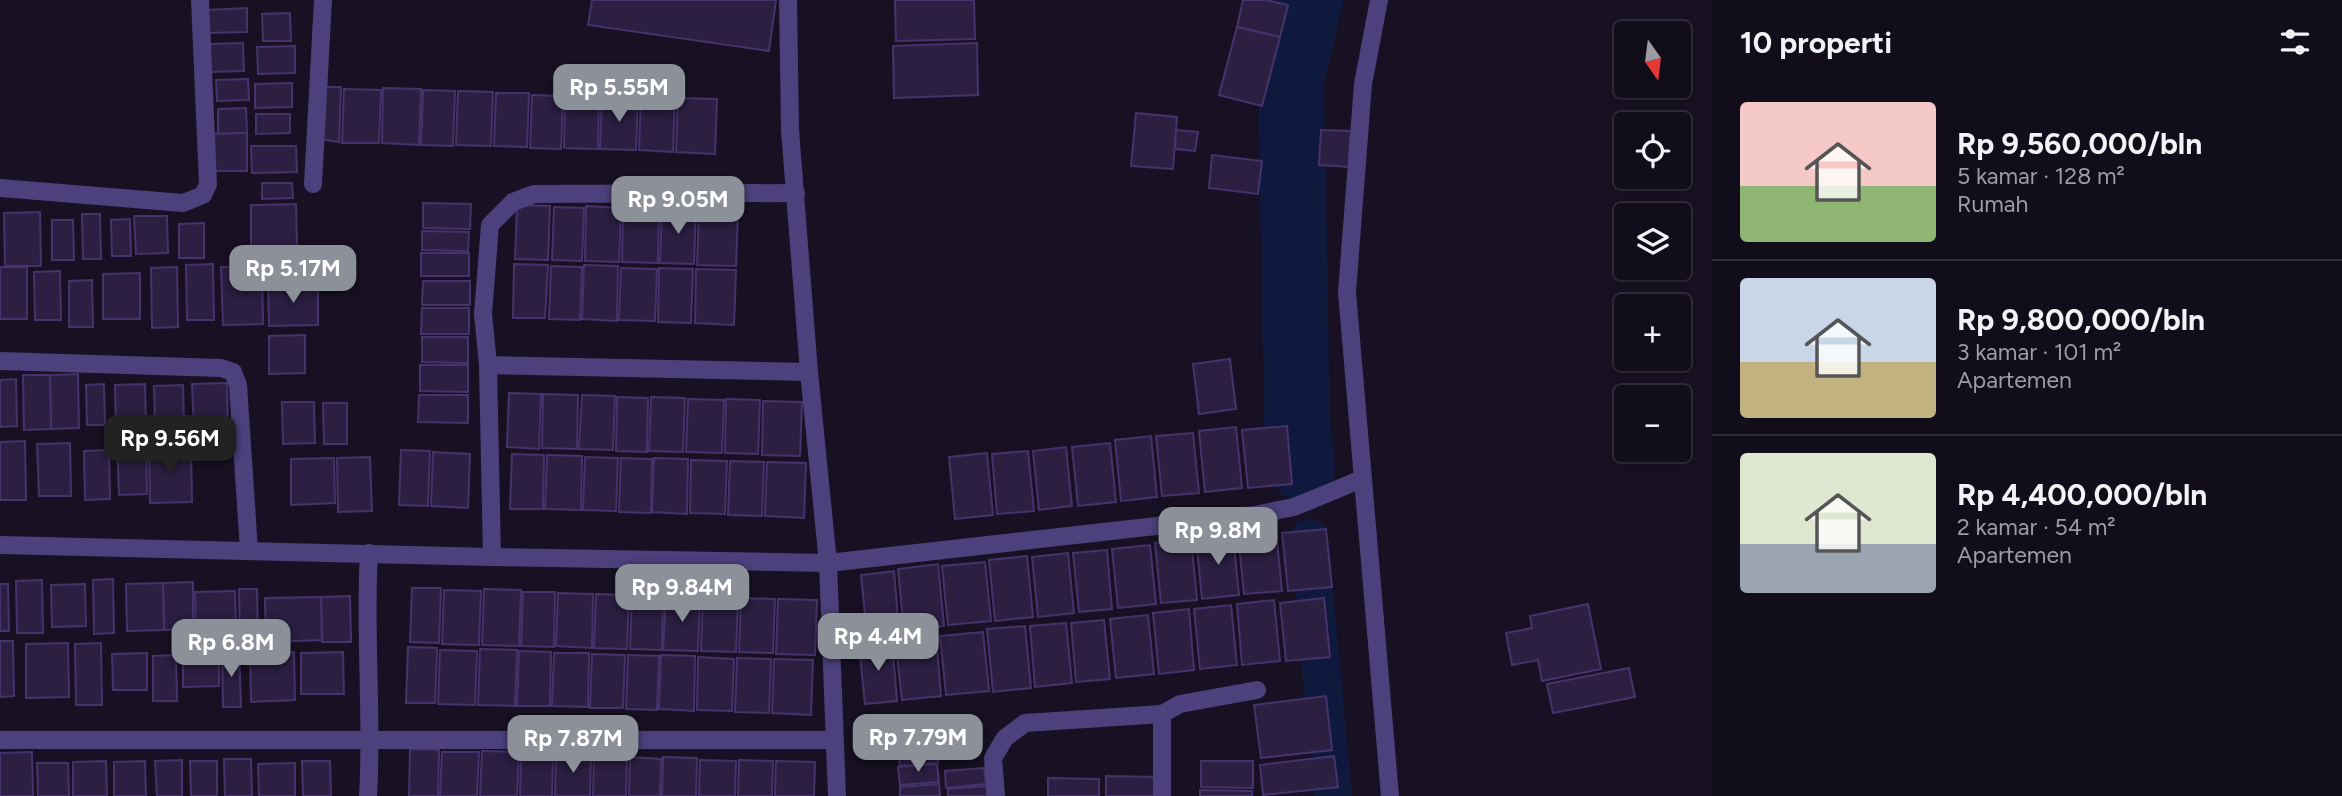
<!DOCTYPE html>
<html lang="id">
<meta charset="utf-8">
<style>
body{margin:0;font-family:Figtree,sans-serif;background:#1e1b27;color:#f1f3f6;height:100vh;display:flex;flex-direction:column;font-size:26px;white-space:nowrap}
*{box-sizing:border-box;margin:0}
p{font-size:23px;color:#9c9ca2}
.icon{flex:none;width:38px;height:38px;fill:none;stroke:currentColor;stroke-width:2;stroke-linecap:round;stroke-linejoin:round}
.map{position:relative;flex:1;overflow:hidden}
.sheet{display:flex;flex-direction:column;background:#110d1a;width:630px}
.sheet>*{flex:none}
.needle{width:46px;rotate:166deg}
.buttons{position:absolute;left:1614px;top:21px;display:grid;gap:14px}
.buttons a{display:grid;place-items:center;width:77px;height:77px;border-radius:7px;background:#110d1a;box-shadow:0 4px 10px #0003,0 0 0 2px #302d39;font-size:35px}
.price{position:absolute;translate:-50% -60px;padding:0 16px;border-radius:14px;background:#8c9099;color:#fff;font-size:23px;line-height:46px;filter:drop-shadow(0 2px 4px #0008)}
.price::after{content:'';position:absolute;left:50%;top:42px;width:21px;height:16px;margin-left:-10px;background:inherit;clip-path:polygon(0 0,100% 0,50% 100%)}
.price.current{background:#222;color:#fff}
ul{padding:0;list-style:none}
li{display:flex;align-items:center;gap:21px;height:175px;padding:0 28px}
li+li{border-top:2px solid #302d39}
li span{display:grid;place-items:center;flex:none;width:196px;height:140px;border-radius:7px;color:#555}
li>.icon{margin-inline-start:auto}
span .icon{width:84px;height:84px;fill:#fffc;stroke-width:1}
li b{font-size:30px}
h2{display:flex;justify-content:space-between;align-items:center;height:84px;padding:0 28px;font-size:30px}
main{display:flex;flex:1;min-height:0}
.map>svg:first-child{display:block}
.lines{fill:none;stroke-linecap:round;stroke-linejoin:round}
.canal{stroke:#0f193e;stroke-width:38}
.river{stroke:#0f193e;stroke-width:66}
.building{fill:#2b1f42;stroke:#47336c;stroke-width:2}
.minor{stroke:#4c417d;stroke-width:18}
</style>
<main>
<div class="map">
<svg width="1712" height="796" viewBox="0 0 1712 796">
<rect width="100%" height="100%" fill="#171123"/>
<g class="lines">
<path class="canal" d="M1309,538L1333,796"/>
<path class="river" d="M1302,468L1297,418L1291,81L1310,0"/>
</g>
<g class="building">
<path d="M592,0H776L769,51L588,25Z"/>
<path d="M895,0H974L975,39L896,41Z"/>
<path d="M1243,0H1266L1288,5L1280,37L1237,27Z"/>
<path d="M247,8V32L207,33L206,10Z"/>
<path d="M290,13L291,41H263L262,14Z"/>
<path d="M1237,27L1280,37L1262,106L1219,95Z"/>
<path d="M243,43L244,71L210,72L209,44Z"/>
<path d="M977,43L978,95L894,98L893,46Z"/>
<path d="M295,46V73L258,74L257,47Z"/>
<path d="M248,79L249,100L217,101L216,80Z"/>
<path d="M292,83V107L255,108V84Z"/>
<path d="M323,87H341L339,142L319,139Z"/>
<path d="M383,88L421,89L419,145L382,143Z"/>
<path d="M344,89L381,90L379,143H342Z"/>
<path d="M423,90L455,91L453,146L421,145Z"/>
<path d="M458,91L493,92L491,146L456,145Z"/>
<path d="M496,93H529L527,147L494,146Z"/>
<path d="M532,95L563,96L561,149L530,148Z"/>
<path d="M565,95H599L598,149L564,148Z"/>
<path d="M602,97L638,98L636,150L600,149Z"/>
<path d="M641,97L675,98L673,152L639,150Z"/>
<path d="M678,98L717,99L715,154L676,152Z"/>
<path d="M246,108L247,133L218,134V109Z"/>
<path d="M1136,113L1177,117L1173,169L1131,166Z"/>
<path d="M256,114H290V133L256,134Z"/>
<path d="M1176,130L1198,132L1195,151L1175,149Z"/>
<path d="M1321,130L1351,131L1349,167L1319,165Z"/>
<path d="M247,133V171H211V134Z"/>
<path d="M251,146H296L297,172L252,173Z"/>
<path d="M1212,155L1262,161L1258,194L1209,188Z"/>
<path d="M262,183H292L293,198L262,199Z"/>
<path d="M423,203L471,204L470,229L423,228Z"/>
<path d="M296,204L297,246L251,247V205Z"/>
<path d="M517,205L550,206L548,260L515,259Z"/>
<path d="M586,206L621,208L619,262L585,261Z"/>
<path d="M554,207L584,208L582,261L552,260Z"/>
<path d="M623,208L659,210L658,263L622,262Z"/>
<path d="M662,209L696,210L694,264L660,263Z"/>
<path d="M699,210L738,211L736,266L697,265Z"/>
<path d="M40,212L41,266H5L4,213Z"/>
<path d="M82,214H100L101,259H83Z"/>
<path d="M134,216H167L168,253L136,254Z"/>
<path d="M130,219L131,256H112L111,220Z"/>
<path d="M52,220H73L74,260H52Z"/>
<path d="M204,223V258H179V224Z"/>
<path d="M422,231L469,232L468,251L422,250Z"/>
<rect x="421" y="253" width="48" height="23"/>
<path d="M213,264L214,320H187L186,265Z"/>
<path d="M514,264L548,265L545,318H513Z"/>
<path d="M584,265L618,266L617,321L582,319Z"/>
<path d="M262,266L263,324L223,325L221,267Z"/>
<path d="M551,266L582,267L580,320L549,319Z"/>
<rect x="0" y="267" width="27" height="52"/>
<path d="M177,267L178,327L152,328L151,268Z"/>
<path d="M621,268L657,269L655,321L619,320Z"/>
<path d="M659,268L693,269L691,323L658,322Z"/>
<path d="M696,269L736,270L734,325L695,323Z"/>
<path d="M60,271L61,320H35L34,272Z"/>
<path d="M140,273V319H103V274Z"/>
<path d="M92,280L93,327H69V281Z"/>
<path d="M423,281H470V305H422Z"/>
<path d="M318,284V325L269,326L268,285Z"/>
<path d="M422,308H469V334H421Z"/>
<path d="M305,335V373L269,374V336Z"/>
<path d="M422,337H468V363L422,362Z"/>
<path d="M1230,359L1236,409L1199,414L1193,364Z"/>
<path d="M420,365H468V392L420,391Z"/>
<path d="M78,374L79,428L51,429L50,375Z"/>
<path d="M23,375H50L51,429L24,430Z"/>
<path d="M16,379L17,426L0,427V380Z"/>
<path d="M227,383L228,430L194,431L192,384Z"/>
<path d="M104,384L105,425H87L86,385Z"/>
<path d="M145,384L146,428H116L115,385Z"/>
<path d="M183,385L184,421L155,422L154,386Z"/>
<path d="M509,393L541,394L539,449L507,447Z"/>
<path d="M543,394L578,395L577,449L542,448Z"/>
<path d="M419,395H468V423L418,422Z"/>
<path d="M582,395L615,396L613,450L579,449Z"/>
<path d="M617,397L648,398L647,452L616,451Z"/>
<path d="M651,397L685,398L683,452L649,451Z"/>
<path d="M688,399L724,400L722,453L686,452Z"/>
<path d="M726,399L760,400L758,454L725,453Z"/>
<path d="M763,401L802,402L800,456L762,455Z"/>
<path d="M282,402H314L315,443L283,444Z"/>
<path d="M323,403H347V444H324Z"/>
<path d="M1287,426L1292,484L1248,488L1242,430Z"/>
<path d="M1236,427L1242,488L1205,492L1199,431Z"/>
<path d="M1193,433L1199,493L1162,496L1156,436Z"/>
<path d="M1151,436L1157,497L1121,501L1115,440Z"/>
<path d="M25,441L26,500H0V442Z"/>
<path d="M146,441L147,494L119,495L117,442Z"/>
<path d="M70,443L71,496H39L37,444Z"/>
<path d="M1110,443L1116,502L1078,506L1072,447Z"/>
<path d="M149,447H191L192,502L150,503Z"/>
<path d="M1066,447L1072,506L1039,510L1033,451Z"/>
<path d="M109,450L110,499L85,500L84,451Z"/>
<path d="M401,450L430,451L428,506L399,505Z"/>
<path d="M1028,451L1034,511L997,514L992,454Z"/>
<path d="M433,452L470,454L468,508L431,506Z"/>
<path d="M987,453L993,515L955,519L949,457Z"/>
<path d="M512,454L544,455L543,509H510Z"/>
<path d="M547,455L582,456L581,510L545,509Z"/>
<path d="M370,457L372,511L338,512L337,458Z"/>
<path d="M585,457L618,458L616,511L583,510Z"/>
<path d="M334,458L335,503L291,505V459Z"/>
<path d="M621,458L652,459L651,513L619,512Z"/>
<path d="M654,458L688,459L687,514L652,512Z"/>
<path d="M691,460L727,461L725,514L690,513Z"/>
<path d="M730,461L764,462L762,516L728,515Z"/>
<path d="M767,462L806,463L804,518L765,516Z"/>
<path d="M1326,529L1332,587L1288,591L1282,533Z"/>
<path d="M1276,530L1282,591L1244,594L1238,533Z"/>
<path d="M1233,535L1239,595L1202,599L1196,539Z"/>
<path d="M1191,539L1197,600L1161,603L1155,543Z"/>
<path d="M1150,545L1156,604L1118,608L1112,549Z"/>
<path d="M1107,550L1112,609L1079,612L1073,553Z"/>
<path d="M1068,553L1074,613L1038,617L1032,557Z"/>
<path d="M1027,556L1033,617L995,621L989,560Z"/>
<path d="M985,562L991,621L948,625L942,566Z"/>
<path d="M938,564L944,626L904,631L898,569Z"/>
<path d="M894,571L899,631L867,634L861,575Z"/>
<path d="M113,579L114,633L94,634L93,580Z"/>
<path d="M42,580L43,633H17L16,581Z"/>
<path d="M193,582V630H164L163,583Z"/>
<path d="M163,583L164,630L127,631L126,584Z"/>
<path d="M0,584H8L9,631H0Z"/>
<path d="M85,584L86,626L52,627L51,585Z"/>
<path d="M412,588H441L439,643L410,642Z"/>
<path d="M239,589H257L258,642L240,643Z"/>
<path d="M484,589L521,590L519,646L482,645Z"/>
<path d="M444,590L481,591L479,645L442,644Z"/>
<path d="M235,591L236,632L196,634L195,592Z"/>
<path d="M523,592H555L554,647L521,646Z"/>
<path d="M558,593L593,594L592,648L556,646Z"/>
<path d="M596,594L629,595L627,649L594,648Z"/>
<path d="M350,596L351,642H322L321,597Z"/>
<path d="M632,596L663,597L662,650L630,649Z"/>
<path d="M666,596L700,597L698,651L663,650Z"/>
<path d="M321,597L322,640L266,642L265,598Z"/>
<path d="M703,598L738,599L736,652L701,651Z"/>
<path d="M741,598L775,599L773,653L739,652Z"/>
<path d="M1324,598L1330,657L1286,661L1280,603Z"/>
<path d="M778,599L817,600L815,655L776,654Z"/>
<path d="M1274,600L1280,661L1242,665L1237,604Z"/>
<path d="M1588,604L1601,669L1542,681L1538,660L1512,665L1506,633L1532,628L1530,616Z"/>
<path d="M1231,605L1237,665L1200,669L1194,609Z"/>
<path d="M1189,609L1194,670L1159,674L1153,613Z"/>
<path d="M1148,615L1154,674L1116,678L1110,619Z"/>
<path d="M1104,620L1110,679L1076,682L1071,623Z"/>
<path d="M1066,623L1072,683L1035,687L1030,626Z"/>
<path d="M1025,626L1031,688L993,692L987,629Z"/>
<path d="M983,632L989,691L946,695L940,636Z"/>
<path d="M936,635L941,696L902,700L895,638Z"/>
<path d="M0,641H13L14,696L0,697Z"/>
<path d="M892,641L897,701L865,704L859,645Z"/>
<path d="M68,643L69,697L26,698V644Z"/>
<path d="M101,643L102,705H76L75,644Z"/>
<path d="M408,647L437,648L435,703H406Z"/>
<path d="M480,649L517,650L515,706L478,705Z"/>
<path d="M239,650L241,707H223L222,651Z"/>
<path d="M440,650L477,651L475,705L438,704Z"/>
<path d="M519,651L551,652L550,706H517Z"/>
<path d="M183,652H219V686L183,687Z"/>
<path d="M294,652L295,700L251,702L250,654Z"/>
<path d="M343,652L344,694H301V653Z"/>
<path d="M147,653V690H113L112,654Z"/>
<path d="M554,653H589L588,707L552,706Z"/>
<path d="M592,654L625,655L623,708H590Z"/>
<path d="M176,655L177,701H153V656Z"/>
<path d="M628,655L659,656L657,710L626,709Z"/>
<path d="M661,655L695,656L694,711L659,709Z"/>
<path d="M698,657L734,659L732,711L697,710Z"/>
<path d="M737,658L771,659L769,713L735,712Z"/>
<path d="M774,659L813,660L811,715L772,713Z"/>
<path d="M1629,668L1635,697L1553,713L1547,684Z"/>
<path d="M1326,696L1332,750L1261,758L1254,705Z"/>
<path d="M935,726L936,743L896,746L895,729Z"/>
<path d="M936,745L938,763L900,766L898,748Z"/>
<path d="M410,749L439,750L438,796H409Z"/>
<path d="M482,751L519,752L517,796H480Z"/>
<path d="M32,752L33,796H0V753Z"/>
<path d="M442,752H479L477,796H440Z"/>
<path d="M521,753L553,754L552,796H520Z"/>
<path d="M556,754L591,755L590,796H555Z"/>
<path d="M594,756H627L626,796H593Z"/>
<path d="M1334,756L1338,787L1263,795L1260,765Z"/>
<path d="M630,757L661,759L660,796H629Z"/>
<path d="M663,757L697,758L696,796H662Z"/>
<path d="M224,759H251L252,796H225Z"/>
<path d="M182,760V796H157L155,761Z"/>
<path d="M700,760L736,761L735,796H699Z"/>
<path d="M739,760L773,761L772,796H738Z"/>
<path d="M106,761L107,796H73V762Z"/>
<path d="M145,761L146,796H114V762Z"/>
<path d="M190,761H217V796H191Z"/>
<path d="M302,761H330L331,796H303Z"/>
<path d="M776,761L815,762L814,796H775Z"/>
<path d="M1201,761H1253V788L1201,787Z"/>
<path d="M37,763H68L69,796H38Z"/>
<path d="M295,763V796H259L258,764Z"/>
<path d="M937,764L939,782L900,785L898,767Z"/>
<path d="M984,768L986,784L946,788L945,771Z"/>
<path d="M1106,776L1158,777L1157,796H1106Z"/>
<path d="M1048,778L1099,779V796H1048Z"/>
<path d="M939,784L940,796H900V787Z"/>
<path d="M987,786V796H948V789Z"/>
<path d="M1200,790L1252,791V796H1200Z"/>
</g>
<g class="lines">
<g class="minor">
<path d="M788,0L790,130L809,372L828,563L837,796"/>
<path d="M1379,0L1363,84L1347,292L1390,796"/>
<path d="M313,184L323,0"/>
<path d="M0,188L183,203L203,195L208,184L200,0"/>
<path d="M0,361L221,368L233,372L238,385L249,550"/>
<path d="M488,365L809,372"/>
<path d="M0,545L492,557L828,563L1254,515L1294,507L1362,479"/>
<path d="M492,557L488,365L483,314L490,225L513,202L534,194L796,193"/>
<path d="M0,740H834"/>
<path d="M368,796C373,715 364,634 369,553"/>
<path d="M996,796L993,758L1005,738L1025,723L1162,714"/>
<path d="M1162,796V714L1180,704L1257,690"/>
</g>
</g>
</svg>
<div class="buttons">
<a><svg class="needle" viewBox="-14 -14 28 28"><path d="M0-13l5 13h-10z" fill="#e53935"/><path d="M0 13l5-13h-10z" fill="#9c9ca2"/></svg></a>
<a><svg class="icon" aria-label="locate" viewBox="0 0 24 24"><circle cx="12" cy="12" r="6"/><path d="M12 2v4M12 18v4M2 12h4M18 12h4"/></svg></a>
<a><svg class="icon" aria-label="layers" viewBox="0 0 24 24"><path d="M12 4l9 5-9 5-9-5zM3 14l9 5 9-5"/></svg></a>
<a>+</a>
<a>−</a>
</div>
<b class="price" style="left:619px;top:124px">Rp 5.55M</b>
<b class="price" style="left:678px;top:236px">Rp 9.05M</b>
<b class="price" style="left:293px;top:305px">Rp 5.17M</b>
<b class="price current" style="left:170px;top:475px">Rp 9.56M</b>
<b class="price" style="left:1218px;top:567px">Rp 9.8M</b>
<b class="price" style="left:682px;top:624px">Rp 9.84M</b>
<b class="price" style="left:878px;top:673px">Rp 4.4M</b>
<b class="price" style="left:231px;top:679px">Rp 6.8M</b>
<b class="price" style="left:918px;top:774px">Rp 7.79M</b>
<b class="price" style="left:573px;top:775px">Rp 7.87M</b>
</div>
<section class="sheet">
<h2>10 properti<svg class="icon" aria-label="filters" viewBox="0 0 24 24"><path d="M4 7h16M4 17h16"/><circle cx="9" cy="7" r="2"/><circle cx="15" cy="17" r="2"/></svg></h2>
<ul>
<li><span style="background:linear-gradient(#f6c9c9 60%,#8fb573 0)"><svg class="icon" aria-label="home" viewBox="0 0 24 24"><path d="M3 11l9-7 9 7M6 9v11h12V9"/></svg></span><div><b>Rp 9,560,000/bln</b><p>5 kamar · 128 m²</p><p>Rumah</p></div></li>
<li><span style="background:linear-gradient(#c9d6e8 60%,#c2b280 0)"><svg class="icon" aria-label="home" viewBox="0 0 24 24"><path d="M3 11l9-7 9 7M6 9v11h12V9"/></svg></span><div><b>Rp 9,800,000/bln</b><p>3 kamar · 101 m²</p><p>Apartemen</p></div></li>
<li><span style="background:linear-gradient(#dfe7d0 65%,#9aa5b1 0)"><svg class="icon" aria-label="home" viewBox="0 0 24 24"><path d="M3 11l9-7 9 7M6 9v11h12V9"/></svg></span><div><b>Rp 4,400,000/bln</b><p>2 kamar · 54 m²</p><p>Apartemen</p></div></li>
</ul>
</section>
</main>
